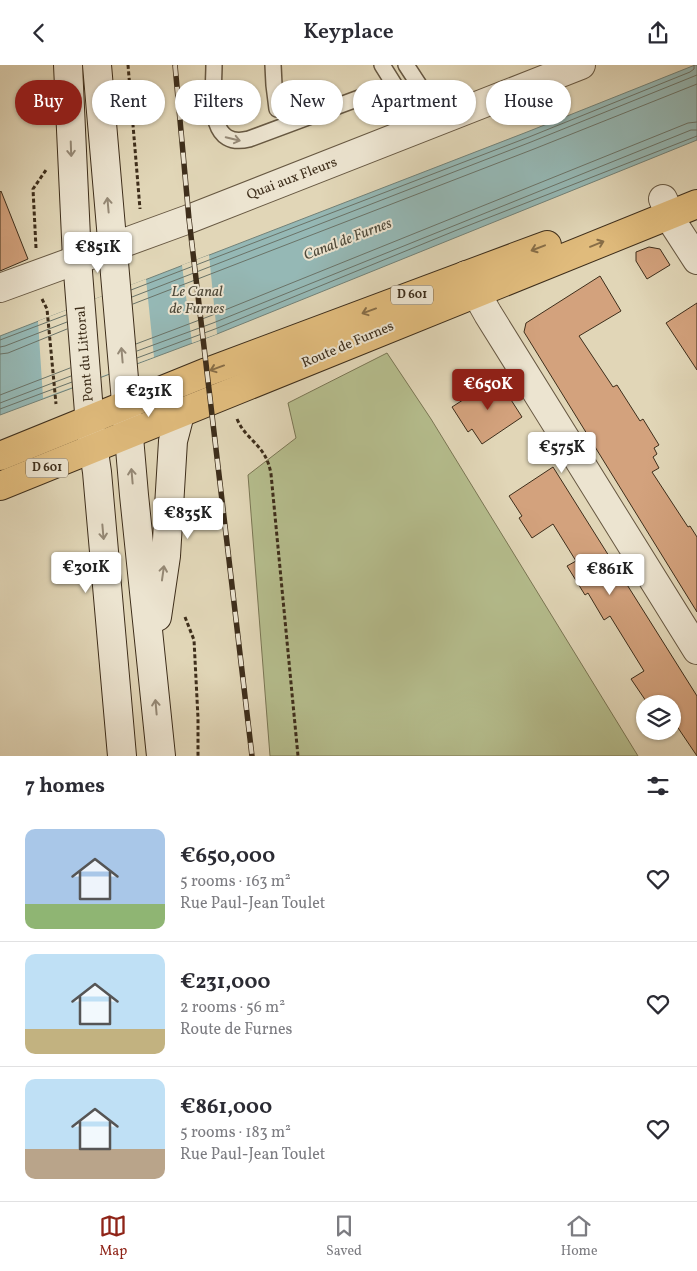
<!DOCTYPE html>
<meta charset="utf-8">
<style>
body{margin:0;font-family:Vollkorn,serif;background:#f7f7f7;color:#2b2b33;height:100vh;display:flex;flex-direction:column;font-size:19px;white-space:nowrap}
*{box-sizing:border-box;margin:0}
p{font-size:16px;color:#7c7c81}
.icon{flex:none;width:28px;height:28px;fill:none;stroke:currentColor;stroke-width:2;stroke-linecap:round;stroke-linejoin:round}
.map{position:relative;height:691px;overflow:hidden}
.side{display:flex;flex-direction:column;background:#fff;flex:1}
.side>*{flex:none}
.guide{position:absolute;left:15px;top:15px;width:668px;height:45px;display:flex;gap:10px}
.tools{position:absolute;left:636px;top:630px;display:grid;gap:10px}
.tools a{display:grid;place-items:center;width:45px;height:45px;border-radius:50%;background:#fff;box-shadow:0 1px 4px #0004;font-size:25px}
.price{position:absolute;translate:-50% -42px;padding:0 11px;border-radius:5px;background:#fff;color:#222;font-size:16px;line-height:32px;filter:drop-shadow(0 1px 2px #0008)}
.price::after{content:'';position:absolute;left:50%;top:30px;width:15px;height:11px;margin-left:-8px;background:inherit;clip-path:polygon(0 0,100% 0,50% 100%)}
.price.selected{background:#8f2418;color:#fff}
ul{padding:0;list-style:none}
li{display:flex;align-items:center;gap:15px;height:125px;padding:0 25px}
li+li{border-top:1px solid #e1e1e2}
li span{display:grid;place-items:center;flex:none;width:140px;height:100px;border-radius:10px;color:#555}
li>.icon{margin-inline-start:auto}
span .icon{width:60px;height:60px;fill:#fffc;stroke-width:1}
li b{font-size:21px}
h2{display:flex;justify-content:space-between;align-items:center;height:60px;padding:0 25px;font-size:21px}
.tag{padding:0 18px;border-radius:22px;background:#fff;box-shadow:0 1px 4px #0004;font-size:18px;line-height:45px}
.tag.selected{background:#8f2418;color:#fff}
header{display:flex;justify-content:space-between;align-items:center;height:65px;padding:0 25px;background:#fff;font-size:22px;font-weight:600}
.tab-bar{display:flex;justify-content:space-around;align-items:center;height:70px;border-top:1px solid #e1e1e2;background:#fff;font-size:14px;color:#7c7c81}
.tab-bar a{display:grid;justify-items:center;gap:2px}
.tab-bar .selected{color:#8f2418}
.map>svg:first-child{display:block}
.green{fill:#b5bd8d;stroke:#7a7654}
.water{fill:#95b8b5;stroke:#728177}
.pier{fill:#e1d6b7}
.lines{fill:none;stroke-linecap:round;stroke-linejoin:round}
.shore{stroke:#6a7368;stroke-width:1}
.building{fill:#d3a27d;stroke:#3e2e1b}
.lane-casing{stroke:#675842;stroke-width:18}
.street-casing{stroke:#675842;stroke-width:30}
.secondary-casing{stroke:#3e2e1b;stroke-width:30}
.primary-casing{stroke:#3e2e1b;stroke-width:30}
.path{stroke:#3e2e1b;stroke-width:3;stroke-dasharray:4 2.5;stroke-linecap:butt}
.lane{stroke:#ece4d0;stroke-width:15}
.street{stroke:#ece4d0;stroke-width:28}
.secondary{stroke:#ece4d0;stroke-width:28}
.primary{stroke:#e0bb7c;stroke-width:28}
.rail-casing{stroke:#3e2e1b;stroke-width:5.5}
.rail{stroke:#ece4d0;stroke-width:4;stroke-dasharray:11;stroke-linecap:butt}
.oneway{stroke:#958976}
.oneway2{stroke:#876d47}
.labels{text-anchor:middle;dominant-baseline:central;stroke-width:4;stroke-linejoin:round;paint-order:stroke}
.shield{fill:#ece4d0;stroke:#726551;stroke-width:1}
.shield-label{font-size:12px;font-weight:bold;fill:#3e2e1b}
.street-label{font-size:14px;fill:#3e2e1b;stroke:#ece4d0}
.water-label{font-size:15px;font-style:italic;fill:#4f4a3a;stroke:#ece4d0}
</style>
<header><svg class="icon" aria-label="back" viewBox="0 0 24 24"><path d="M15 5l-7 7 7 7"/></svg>Keyplace<svg class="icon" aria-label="share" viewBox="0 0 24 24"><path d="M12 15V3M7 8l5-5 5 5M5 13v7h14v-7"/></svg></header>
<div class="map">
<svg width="697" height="691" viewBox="0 0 697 691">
<rect width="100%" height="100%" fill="#e1d6b7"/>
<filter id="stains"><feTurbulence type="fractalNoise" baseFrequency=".004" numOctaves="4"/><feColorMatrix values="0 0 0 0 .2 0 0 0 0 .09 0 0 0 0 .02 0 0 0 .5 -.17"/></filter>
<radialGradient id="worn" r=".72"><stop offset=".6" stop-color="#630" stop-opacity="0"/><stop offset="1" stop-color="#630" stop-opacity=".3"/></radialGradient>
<path class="green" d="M387,288L431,354L638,691H270L248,410L296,373L288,338Z"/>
<path class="water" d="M695,0H697V75L217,269L0,350V271L527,67Z"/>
<g class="pier">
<path d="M209,190L217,269L192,278L182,200Z"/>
<path d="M146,214L154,292L43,333L38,256Z"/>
</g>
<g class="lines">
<g class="shore">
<path d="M131,225L529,72L690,7L694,4V0"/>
<path d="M132,232L531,77L697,10"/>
<path d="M133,239L534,84L697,19"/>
<path d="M0,275L66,250"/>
<path d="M136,279L210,251L688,58L697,57"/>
<path d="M0,282L5,281L67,257"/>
<path d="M137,286L213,258L691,65H697"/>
<path d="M0,289L8,288L67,264"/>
<path d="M137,293L215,264L457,165L697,71"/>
<path d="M0,330L70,303"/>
<path d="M0,338L71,311"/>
<path d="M0,344L72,317"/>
</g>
</g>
<g class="building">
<path d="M1,126L28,194L0,206V127Z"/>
<path d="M649,182L660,184L670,200L647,214L636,196V187Z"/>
<path d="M600,211L621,246L579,271L613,322L617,320L640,356L643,354L659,380L654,383L657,389L653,392L659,403L652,407L688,462L690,461L697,472V547L524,267L526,258Z"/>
<path d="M697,238V305L666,258Z"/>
<path d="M497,313L522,352L482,379L472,364L468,367L452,342Z"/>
<path d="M553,402L697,631V691L672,654V639H648L631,614L644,606L610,551L604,555L588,528L585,530L567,501L576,496L553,459L532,473L519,453L522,451L509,431Z"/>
</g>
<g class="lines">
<g class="lane-casing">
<g id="lane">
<path d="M214,0C214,27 205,85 249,74L362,32L381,34L421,63"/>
<path d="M273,0L274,20L277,44"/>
<path d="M382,0L417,56"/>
<path d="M406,0L442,55"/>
</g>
</g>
<g class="street-casing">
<g id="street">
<path d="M663,134L675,161L697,195"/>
<path d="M466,210L488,249L697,585"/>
<path d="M0,223L189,154L581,0"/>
</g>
</g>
<g class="secondary-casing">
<g id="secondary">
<path d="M68,0L77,194L90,360L97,407L122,691"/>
<path d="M97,0L134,430L161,691"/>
<path d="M157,552L166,491L173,376L180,349"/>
</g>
</g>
<g class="primary-casing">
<g id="primary">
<path d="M0,391L207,307L547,180"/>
<path d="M0,421L697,139"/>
</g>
</g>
<g class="path">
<path d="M128,0L140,144"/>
<path d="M36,183L33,124L46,105"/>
<path d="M42,234L47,244L56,339"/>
<path d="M237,354C247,377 266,379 271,409L298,691"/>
<path d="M185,552L194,575L198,653V691"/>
</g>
<use href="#lane" class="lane"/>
<use href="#street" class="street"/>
<use href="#secondary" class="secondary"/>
<use href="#primary" class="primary"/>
<g class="rail-casing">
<path id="rail" d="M175,0L189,154L252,691"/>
</g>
<use href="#rail" class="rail"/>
</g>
<defs><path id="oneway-shaft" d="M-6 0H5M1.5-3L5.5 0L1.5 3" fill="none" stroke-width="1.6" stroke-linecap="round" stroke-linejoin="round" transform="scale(1.25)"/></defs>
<g class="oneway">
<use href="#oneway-shaft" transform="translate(233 74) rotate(14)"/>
<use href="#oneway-shaft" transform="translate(71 84) rotate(88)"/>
<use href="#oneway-shaft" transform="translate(108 140) rotate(-95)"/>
<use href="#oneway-shaft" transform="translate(122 290) rotate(-95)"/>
<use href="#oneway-shaft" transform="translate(132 411) rotate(-95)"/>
<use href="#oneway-shaft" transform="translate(103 467) rotate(85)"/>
<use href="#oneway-shaft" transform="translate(163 508) rotate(-82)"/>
<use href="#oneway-shaft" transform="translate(156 642) rotate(-95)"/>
</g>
<g class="oneway2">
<use href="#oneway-shaft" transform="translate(597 179) rotate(-22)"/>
<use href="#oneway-shaft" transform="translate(538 183) rotate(159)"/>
<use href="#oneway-shaft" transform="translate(369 246) rotate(160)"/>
<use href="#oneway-shaft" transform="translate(217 303) rotate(160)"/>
</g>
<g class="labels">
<g class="shield">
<rect x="391" y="220.5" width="42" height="19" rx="4"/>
<rect x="26" y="393.5" width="42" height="19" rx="4"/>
</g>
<g class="shield-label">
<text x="412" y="230">D 601</text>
<text x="47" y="403">D 601</text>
</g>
<g class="street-label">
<text transform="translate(292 114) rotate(-21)">Quai aux Fleurs</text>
<text transform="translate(348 280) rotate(-23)">Route de Furnes</text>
<text transform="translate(85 289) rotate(-95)">Pont du Littoral</text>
</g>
<g class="water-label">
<text transform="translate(348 175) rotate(-21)">Canal de Furnes</text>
<text x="197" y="227">Le Canal<tspan x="197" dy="17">de Furnes</tspan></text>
</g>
</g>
<rect width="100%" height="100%" filter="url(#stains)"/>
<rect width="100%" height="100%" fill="url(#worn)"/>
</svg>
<div class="tools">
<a><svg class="icon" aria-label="layers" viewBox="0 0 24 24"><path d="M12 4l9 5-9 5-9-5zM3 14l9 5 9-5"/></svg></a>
</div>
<b class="price" style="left:98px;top:209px">€851K</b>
<b class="price selected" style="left:488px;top:346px">€650K</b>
<b class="price" style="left:149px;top:353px">€231K</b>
<b class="price" style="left:562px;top:409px">€575K</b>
<b class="price" style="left:188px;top:475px">€835K</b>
<b class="price" style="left:86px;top:529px">€301K</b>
<b class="price" style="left:610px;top:531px">€861K</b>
<div class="guide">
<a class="tag selected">Buy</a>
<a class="tag">Rent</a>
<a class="tag">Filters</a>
<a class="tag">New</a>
<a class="tag">Apartment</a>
<a class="tag">House</a>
</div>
</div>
<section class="side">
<h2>7 homes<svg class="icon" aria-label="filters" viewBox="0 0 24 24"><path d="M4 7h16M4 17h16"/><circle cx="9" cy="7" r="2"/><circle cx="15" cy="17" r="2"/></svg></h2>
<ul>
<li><span style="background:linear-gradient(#a9c7e8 75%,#8fb573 0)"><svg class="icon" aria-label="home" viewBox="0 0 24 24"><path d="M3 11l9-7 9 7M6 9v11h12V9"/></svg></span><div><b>€650,000</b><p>5 rooms · 163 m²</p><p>Rue Paul-Jean Toulet</p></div><svg class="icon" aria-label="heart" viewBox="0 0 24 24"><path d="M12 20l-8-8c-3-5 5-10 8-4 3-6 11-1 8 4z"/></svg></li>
<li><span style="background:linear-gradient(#bfe0f5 75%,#c2b280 0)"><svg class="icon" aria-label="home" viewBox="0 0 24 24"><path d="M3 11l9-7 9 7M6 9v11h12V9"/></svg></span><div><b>€231,000</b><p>2 rooms · 56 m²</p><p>Route de Furnes</p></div><svg class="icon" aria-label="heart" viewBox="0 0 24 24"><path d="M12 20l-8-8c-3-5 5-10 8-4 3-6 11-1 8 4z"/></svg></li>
<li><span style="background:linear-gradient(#bfe0f5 70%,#b9a48a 0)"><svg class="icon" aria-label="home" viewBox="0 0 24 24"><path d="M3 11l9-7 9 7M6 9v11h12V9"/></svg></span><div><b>€861,000</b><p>5 rooms · 183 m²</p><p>Rue Paul-Jean Toulet</p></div><svg class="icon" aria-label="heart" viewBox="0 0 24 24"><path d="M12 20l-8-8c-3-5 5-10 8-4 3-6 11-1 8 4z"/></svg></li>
</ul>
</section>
<nav class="tab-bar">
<a class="selected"><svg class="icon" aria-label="map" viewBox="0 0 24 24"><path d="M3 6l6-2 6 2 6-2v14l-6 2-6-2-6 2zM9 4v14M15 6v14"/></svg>Map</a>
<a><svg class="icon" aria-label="saved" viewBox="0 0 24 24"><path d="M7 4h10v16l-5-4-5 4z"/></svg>Saved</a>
<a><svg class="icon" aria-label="home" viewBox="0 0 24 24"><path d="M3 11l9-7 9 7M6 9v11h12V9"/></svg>Home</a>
</nav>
